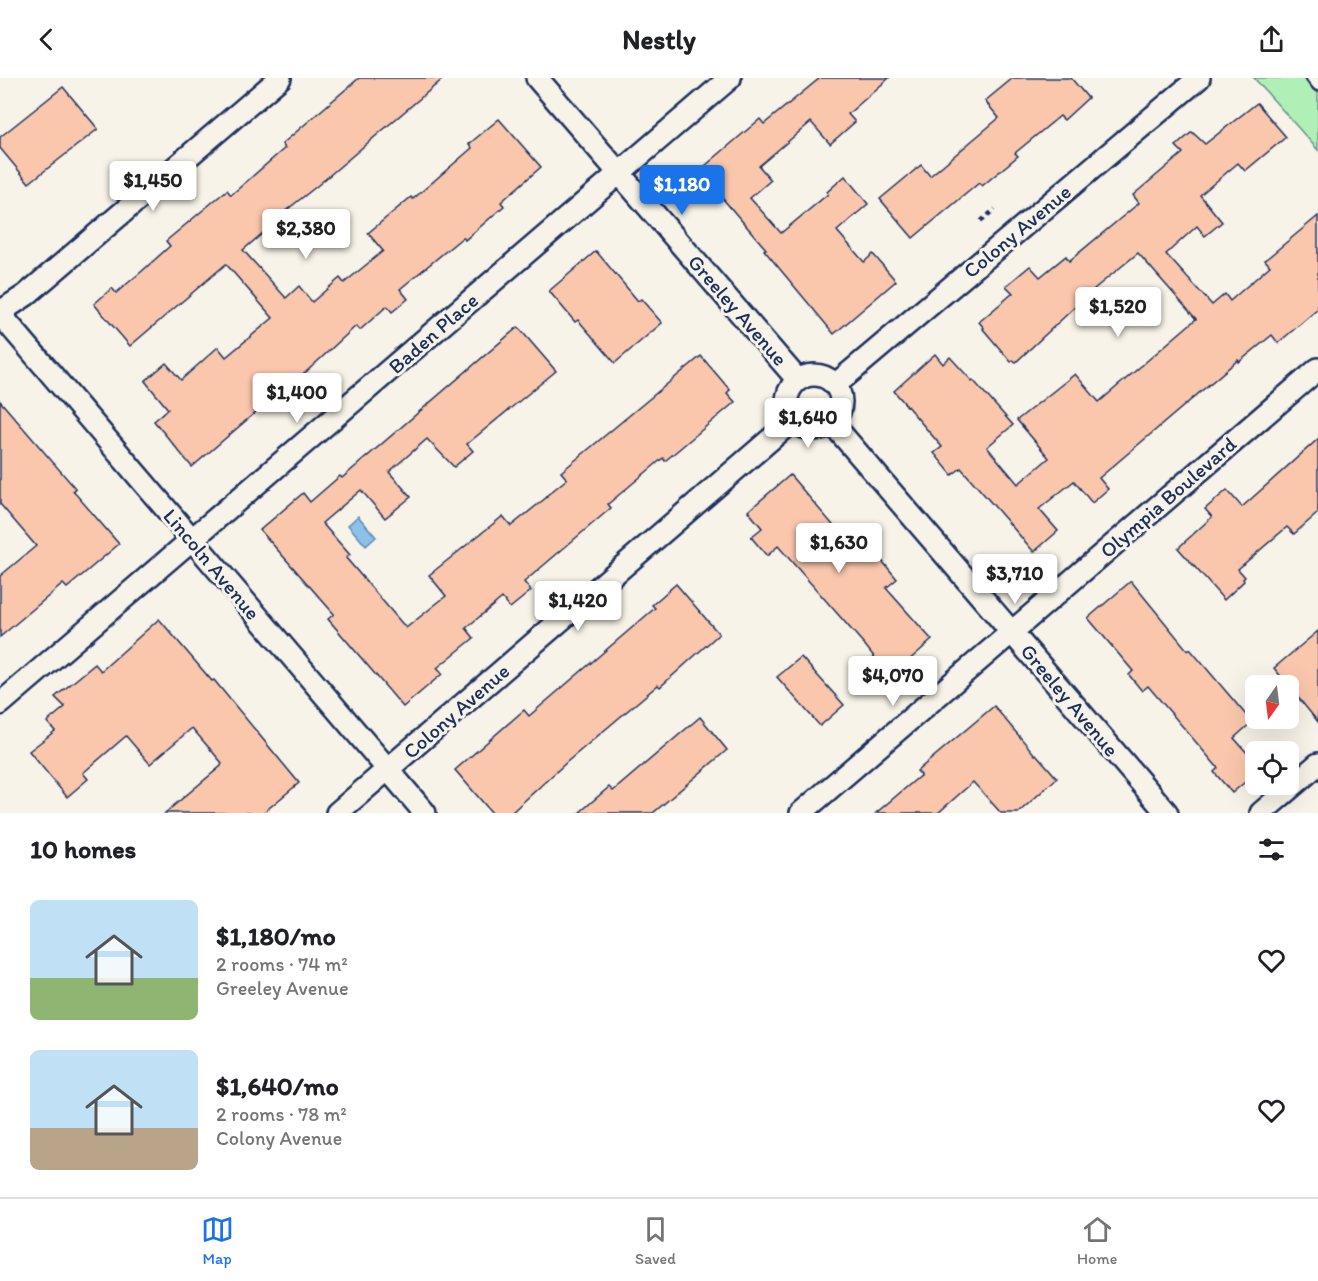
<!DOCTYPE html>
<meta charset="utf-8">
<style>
body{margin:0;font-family:Itim,sans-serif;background:#f2f2f2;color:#202124;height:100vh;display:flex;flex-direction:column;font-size:22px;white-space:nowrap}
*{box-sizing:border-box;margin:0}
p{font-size:20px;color:#757577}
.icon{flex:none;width:33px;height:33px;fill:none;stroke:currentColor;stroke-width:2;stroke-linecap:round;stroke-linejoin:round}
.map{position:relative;height:735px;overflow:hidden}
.details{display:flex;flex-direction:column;background:#fff;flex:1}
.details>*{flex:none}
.needle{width:39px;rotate:194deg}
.tools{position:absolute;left:1245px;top:597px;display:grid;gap:12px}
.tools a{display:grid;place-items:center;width:54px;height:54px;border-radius:9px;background:#fff;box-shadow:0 6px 24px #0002;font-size:30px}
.price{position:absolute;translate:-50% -51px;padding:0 14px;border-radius:6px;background:#fff;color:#222;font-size:20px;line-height:39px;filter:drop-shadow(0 2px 3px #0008)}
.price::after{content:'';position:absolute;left:50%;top:36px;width:18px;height:14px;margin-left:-9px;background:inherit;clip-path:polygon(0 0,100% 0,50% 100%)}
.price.on{background:#1a73e8;color:#fff}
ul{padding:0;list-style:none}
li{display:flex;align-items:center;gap:18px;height:150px;padding:0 30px}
li span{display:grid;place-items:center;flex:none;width:168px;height:120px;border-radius:9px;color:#555}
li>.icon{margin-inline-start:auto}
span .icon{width:72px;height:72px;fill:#fffc;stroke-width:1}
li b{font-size:26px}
h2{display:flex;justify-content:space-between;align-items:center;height:72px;padding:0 30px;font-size:26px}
header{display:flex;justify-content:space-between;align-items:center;height:78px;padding:0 30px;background:#fff;font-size:27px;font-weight:800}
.menu{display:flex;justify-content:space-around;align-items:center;height:84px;border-top:2px solid #e0e0e0;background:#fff;font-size:16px;color:#757577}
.menu a{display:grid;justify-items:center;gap:3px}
.menu .on{color:#1a73e8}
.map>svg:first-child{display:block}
.green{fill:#b0f0b7;stroke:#66908a;stroke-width:1.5}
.water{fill:#8bc2ea;stroke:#5e87b2;stroke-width:1.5}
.building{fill:#fbc7ac;stroke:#1b2f5e;stroke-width:1.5}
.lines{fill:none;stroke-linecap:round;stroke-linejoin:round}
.service-casing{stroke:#1b2f5e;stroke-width:15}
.minor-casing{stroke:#1b2f5e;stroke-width:26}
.path{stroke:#1b2f5e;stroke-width:4;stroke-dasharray:4.5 4.5;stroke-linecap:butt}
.service{stroke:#f7f3e8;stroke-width:10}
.minor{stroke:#f7f3e8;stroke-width:21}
.labels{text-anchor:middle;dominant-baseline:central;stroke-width:6;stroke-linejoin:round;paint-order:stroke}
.street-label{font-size:21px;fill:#1b2f5e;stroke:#f7f3e8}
</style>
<header><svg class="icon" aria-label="back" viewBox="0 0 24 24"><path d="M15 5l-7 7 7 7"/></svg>Nestly<svg class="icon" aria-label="share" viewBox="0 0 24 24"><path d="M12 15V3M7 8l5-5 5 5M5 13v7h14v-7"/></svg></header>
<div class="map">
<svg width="1318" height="735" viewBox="0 0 1318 735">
<rect width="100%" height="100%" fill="#f7f3e8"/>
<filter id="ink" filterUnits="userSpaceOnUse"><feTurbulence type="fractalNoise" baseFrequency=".0167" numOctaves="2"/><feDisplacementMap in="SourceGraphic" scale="12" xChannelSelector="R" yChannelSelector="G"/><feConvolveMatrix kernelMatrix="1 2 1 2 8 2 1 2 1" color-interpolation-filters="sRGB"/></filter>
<g filter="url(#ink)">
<path class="green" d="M1254,0H1318V72Z"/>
<path class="water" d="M358,438L376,459L366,468L348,447Z"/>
<g class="building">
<path d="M359,0H444L317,108L274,142L276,144L243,172L286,220L299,208L312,224L340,200L344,205L383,173L368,155L411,119L413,121L472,70L469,66L499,41L541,89L501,124L504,128L465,162L463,159L400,211L408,221L392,234L387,228L360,252L356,248L306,294L278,317L277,316L192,389L154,343L168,331L145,303L166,285L181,302L218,269L226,279L273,240L226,186L130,268L94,226L112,210L116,215L141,194L170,168L166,163L227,112L231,117L285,70L282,66Z"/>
<path d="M820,0H889L848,36L855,44L830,66L811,44L759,88L771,102L750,120L781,155L828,116L827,114L845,98L868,126L837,153L864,184L873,176L896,203L834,256L764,172L766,171L699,93L760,41L764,46Z"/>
<path d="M1013,0H1071L1088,20L1064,42L1060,38L1015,75L1018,78L982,108L979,105L913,160L880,121L921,87L930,98L999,40L985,23Z"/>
<path d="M63,9L98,51L29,105L0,70V59Z"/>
<path d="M1257,25L1286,59L1245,93L1238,85L1200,117L1222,144L1205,158L1197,148L1166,176L1212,227L1225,216L1230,223L1270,188L1265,182L1318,138V231L1278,265L1272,257L1239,284L1238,282L1099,400L1108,411L1092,425L1074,403L1039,431L1058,453L1034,474L961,390L952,397L934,375L942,369L894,313L935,276L943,286L950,279L972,303L973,302L1013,347L987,369L1018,406L1049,380L1017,342L1075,296L1099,324L1196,241L1138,175L1094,211L1108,229L1089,244L1076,228L1016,284L1013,282L1011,284L983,251L984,250L979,244L1013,215L1006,208L1030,188L1040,199L1066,178L1069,183L1139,125L1133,117L1183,75L1176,68L1192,54L1205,66Z"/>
<path d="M596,173L638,223L641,221L662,245L615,285L578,242L575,244L549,213Z"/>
<path d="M518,249L556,293L467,366L473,373L454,389L427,361L389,394L411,419L385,440L361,412L322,445L350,477L346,480L406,550L446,518L429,497L503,438L511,448L547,419L546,418L567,401L561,394L701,278L730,312L727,315L735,324L665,383L663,380L608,426L611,430L524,504L531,513L510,530L502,520L466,550L474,560L437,590L442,596L403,629L328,541L334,536L260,452L303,415L310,424L340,398L342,400Z"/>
<path d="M0,323L76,411L73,413L119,466L67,510L63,506L0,559V498L36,468L0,426Z"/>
<path d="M1318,361V435L1294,456L1287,449L1238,491L1245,499L1243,501L1244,503L1224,522L1178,470L1212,439L1205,431L1227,412L1242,429Z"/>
<path d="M790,397L863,482L874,473L897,501L886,510L932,562L890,599L864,566L778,468L767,478L751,459L762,450L748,433Z"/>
<path d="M1131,503L1188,573L1190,571L1252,644L1234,660L1256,685V695L1232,715L1214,694L1218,690L1148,608L1142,613L1129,597L1133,593L1088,540Z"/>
<path d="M676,506L719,556L660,609L658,607L568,683L511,735H492L455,692L524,632L529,638L655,530L652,527Z"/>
<path d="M159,541L212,603L214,602L299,705L263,735H165L221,688L222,685L192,650L150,686L126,658L83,695L88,701L67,719L29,673L55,653L47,644L65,629L55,619L95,586L101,593Z"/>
<path d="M1318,553V644L1274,590Z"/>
<path d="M801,579L844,627L820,648L777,599Z"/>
<path d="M994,628L1035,677L1036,676L1057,700L1018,735H1001L973,704L938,735H876L921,697L917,693Z"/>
<path d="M700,639L727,672L653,735H579L609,709L613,713Z"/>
</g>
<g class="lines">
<g class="service-casing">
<path id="service" d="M1312,0L1318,7"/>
</g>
<g class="minor-casing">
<g id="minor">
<path d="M537,0L797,301"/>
<path d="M0,234L26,217L280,0"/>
<path d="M0,236L425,735"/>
<circle cx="814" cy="324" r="27"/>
<path d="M835,307L1199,0"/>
<path d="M832,345L1167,735"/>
<path d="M0,626L730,0"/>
<path d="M337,735L793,342"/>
<path d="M801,735L1318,291"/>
<path d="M1261,735L1318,686"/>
</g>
</g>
<path class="path" d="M981,143L995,131"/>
<use href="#service" class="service"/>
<use href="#minor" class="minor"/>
</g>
</g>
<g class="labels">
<g class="street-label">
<text transform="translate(1017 153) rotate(-40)">Colony Avenue</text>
<text transform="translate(738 232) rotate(49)">Greeley Avenue</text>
<text transform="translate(433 255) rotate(-41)">Baden Place</text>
<text transform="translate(1168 419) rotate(-41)">Olympia Boulevard</text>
<text transform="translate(212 486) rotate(50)">Lincoln Avenue</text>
<text transform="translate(1070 622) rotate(50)">Greeley Avenue</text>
<text transform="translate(456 633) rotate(-41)">Colony Avenue</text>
</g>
</g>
</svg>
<div class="tools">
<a><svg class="needle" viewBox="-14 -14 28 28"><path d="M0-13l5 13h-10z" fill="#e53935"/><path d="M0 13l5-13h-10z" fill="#757577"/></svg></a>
<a><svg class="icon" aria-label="locate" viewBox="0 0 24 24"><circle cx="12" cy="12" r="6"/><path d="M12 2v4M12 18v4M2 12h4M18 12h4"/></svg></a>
</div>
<b class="price" style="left:153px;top:134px">$1,450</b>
<b class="price on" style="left:682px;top:138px">$1,180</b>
<b class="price" style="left:306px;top:182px">$2,380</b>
<b class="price" style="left:1118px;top:260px">$1,520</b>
<b class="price" style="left:297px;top:346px">$1,400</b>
<b class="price" style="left:808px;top:371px">$1,640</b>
<b class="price" style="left:839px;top:496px">$1,630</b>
<b class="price" style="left:1015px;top:527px">$3,710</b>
<b class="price" style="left:578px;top:554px">$1,420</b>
<b class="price" style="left:893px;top:629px">$4,070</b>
</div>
<section class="details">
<h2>10 homes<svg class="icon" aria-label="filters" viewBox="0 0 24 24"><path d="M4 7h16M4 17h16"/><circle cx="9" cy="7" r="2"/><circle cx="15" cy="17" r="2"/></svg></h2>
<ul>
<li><span style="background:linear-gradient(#bfe0f5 65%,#8fb573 0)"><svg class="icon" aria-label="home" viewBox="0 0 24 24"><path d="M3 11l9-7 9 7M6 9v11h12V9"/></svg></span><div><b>$1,180/mo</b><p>2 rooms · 74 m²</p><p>Greeley Avenue</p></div><svg class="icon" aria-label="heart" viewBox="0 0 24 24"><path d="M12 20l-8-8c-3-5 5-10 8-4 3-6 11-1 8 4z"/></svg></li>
<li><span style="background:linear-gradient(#bfe0f5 65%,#b9a48a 0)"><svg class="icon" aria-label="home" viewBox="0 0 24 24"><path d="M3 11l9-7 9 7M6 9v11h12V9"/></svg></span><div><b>$1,640/mo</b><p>2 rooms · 78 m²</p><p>Colony Avenue</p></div><svg class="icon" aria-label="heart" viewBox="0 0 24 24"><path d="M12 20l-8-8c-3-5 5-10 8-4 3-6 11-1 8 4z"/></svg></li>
</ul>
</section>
<nav class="menu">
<a class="on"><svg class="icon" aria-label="map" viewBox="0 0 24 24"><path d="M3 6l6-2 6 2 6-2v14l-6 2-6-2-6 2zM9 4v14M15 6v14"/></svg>Map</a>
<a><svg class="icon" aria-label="saved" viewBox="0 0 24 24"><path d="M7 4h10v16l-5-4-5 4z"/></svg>Saved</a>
<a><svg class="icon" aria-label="home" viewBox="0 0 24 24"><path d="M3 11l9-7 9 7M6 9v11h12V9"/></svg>Home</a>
</nav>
